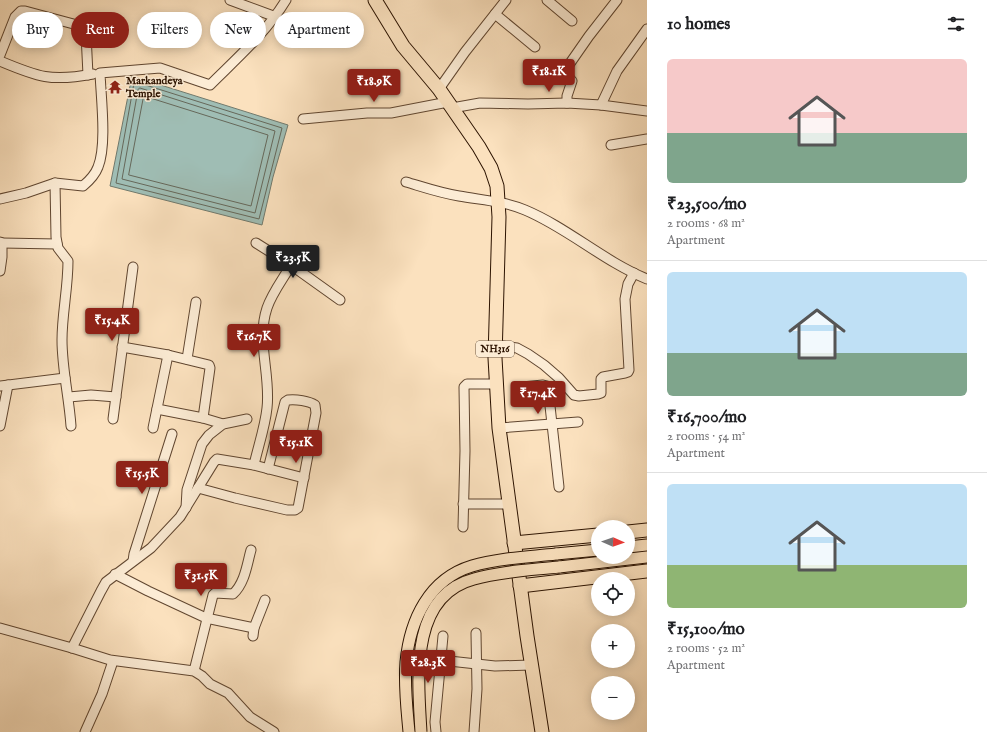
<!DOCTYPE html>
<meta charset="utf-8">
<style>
body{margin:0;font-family:"IM FELL English",serif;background:#f2f2f2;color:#202124;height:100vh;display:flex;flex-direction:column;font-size:15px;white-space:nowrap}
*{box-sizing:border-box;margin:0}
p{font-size:13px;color:#757577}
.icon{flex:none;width:22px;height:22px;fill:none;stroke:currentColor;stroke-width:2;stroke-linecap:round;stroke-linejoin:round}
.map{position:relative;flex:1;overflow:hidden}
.side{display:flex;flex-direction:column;background:#fff;width:340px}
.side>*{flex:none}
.top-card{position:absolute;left:12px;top:12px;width:380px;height:36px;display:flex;gap:8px}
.needle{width:26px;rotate:92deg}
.buttons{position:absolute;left:591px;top:520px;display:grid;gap:8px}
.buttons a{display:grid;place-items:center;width:44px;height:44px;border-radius:50%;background:#fff;box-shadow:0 2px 10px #0003;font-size:20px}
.price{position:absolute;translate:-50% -34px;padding:0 9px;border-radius:4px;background:#8f2418;color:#fff;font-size:13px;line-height:26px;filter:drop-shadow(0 1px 2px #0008)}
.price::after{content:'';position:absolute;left:50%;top:24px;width:12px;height:9px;margin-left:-6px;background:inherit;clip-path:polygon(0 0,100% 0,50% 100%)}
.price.selected{background:#222;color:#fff}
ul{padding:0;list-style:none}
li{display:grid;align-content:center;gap:8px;height:212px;padding:0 20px}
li+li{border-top:1px solid #e0e0e0}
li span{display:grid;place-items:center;height:124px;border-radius:6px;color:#555}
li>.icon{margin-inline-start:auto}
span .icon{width:72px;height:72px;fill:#fffc;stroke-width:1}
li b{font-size:17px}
h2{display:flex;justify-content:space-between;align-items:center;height:48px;padding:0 20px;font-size:17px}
.tag{padding:0 14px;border-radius:18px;background:#fff;box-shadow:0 2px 10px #0003;font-size:14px;line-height:36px}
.tag.selected{background:#8f2418;color:#fff}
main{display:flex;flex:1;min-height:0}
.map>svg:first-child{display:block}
.water{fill:#9fbdb4;stroke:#71796c}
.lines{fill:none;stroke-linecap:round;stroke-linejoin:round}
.shore{stroke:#66685a;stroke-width:1}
.minor-casing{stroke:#604630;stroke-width:11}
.major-casing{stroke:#2c1300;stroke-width:13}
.highway-casing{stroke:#2c1300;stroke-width:15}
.minor{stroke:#fcecd5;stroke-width:9}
.major{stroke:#fbe1be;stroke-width:11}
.highway{stroke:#fbe1be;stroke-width:13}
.major-bridge-casing{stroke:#2c1300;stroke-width:13;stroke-linecap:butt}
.major-bridge{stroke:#fbe1be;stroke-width:11}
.labels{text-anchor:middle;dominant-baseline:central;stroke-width:3;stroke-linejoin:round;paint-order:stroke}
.shield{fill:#fcecd5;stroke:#6a5440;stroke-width:1}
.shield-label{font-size:10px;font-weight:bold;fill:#2c1300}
.poi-label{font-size:11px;font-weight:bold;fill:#2c1300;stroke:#fcecd5;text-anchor:start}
</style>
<main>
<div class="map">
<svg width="647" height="732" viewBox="0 0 647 732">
<rect width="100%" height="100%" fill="#fbe1be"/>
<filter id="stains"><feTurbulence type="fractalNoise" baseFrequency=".005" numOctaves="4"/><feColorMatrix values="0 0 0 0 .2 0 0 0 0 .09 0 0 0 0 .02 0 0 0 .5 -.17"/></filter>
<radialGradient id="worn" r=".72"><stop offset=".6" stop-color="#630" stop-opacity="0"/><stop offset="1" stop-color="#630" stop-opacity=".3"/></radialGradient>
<path class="water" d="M132,76L288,125L273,177L262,225L110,186Z"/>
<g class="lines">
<g class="shore">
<path d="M136,82L282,128L259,219L116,183L134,83Z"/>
<path d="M140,88L275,131L255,213L122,179L138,90Z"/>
<path d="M144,96L268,135L251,206L129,175Z"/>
</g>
<g class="minor-casing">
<g id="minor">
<path d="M230,0L276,17"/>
<path d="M547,0L572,21"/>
<path d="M495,14L535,47"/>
<path d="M0,55L15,17L21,11H25L81,26L84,30L86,34L88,75"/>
<path d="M0,61C38,77 51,82 93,74"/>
<path d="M439,89L465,52L506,0"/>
<path d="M567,103V96L572,81L566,74V69L589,36L617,0"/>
<path d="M601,105L617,71L647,29"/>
<path d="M452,108L480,103L528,104L567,103L601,105L647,111"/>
<path d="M303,119L367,113H391L448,102"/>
<path d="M611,145L647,139"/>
<path d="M406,182C423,187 440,193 459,196C481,200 504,201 525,210C568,228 603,261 647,279"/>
<path d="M55,183L56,237L58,248L68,261C68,288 62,314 62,340C62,369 69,397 71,426"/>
<path d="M0,199L26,193L55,183L83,186C89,181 95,175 98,167C107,145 101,98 100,73L160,68L210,85C237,58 266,33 286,0"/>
<path d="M0,242L2,243V257L0,271"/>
<path d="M2,243L57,244"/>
<path d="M256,243L291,265L340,300"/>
<path d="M495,345L517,348L528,354L544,365L559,378L574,395L579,396L598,394L601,393V379L603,377L625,373L628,372L629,370L625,299L628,284L634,273"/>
<path d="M122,347L168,355L209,365L210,368L203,418"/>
<path d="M187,359L196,302"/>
<path d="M0,386L65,378"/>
<path d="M522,387L543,385L547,386L548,388L559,487"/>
<path d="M69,397L91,395L116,397"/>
<path d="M157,409L203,418L223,424"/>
<path d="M113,419L133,267"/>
<path d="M0,426L8,385"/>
<path d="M153,428L168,355"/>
<path d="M499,428L578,422"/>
<path d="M254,465C258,447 265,427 267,408C271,375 256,341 267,308C272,293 283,279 291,265"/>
<path d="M198,488L235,498L287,510H295L298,508L316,413L315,405C309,401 296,399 288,400L285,402L268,469"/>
<path d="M463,504H509"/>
<path d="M186,508L187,490L202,444L209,435L223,424L247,419"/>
<path d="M463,527L465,451L464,387L467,384H497"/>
<path d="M133,561L134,554L172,434"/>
<path d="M115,574L148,591L206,618L254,628"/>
<path d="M0,628L72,648L110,660L194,671L202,676L210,684L228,693L250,717L274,732"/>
<path d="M253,636L254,628L265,600"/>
<path d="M72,648L101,591L106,582L151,548L180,517L214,462L217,459L254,465L304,478"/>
<path d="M440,660L495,666L531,665"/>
<path d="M194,671L213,595L215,593L233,594C245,583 247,564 251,550"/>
<path d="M85,732L102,694L113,661"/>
<path d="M436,732L435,722L443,636"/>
<path d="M474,732L477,689L476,633"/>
</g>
</g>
<g class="major-casing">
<g id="major">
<path d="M628,547L647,545"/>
<path d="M556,554L598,550"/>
<path d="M559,567L647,557"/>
</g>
</g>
<g class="highway-casing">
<g id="highway">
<path d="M375,0L403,46L439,89L479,147L491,168L497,186L499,217L495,358L499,428L527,636L542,732"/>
<path d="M628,532L647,530"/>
<path d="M514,543L598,535"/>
<path d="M520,586L647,571"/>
</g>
</g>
<use href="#minor" class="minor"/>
<use href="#major" class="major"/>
<use href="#highway" class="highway"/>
<g class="major-bridge-casing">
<g id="major-bridge">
<path d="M409,732C407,709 404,686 406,662C410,620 429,579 472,566C499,558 529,557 556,554"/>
<path d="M421,732C418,679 409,596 474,579C502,571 531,570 559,567"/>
</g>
</g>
<use href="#major-bridge" class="major-bridge"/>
</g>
<defs>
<g id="temple-bare" transform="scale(1.08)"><path d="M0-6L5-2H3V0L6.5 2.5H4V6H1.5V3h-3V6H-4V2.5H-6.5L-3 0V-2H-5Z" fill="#8f2418" stroke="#fcecd5" stroke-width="2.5" paint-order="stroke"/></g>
</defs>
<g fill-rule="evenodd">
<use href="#temple-bare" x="115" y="87"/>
</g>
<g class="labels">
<rect class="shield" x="476" y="341" width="38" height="16" rx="3"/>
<g class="shield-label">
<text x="495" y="349">NH316</text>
</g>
<g class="poi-label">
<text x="126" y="81">Markandeya<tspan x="126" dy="13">Temple</tspan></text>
</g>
</g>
<rect width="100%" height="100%" filter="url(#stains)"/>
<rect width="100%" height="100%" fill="url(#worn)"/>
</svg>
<div class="buttons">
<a><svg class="needle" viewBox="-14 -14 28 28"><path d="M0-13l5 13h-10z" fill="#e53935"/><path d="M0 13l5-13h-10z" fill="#757577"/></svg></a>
<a><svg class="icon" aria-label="locate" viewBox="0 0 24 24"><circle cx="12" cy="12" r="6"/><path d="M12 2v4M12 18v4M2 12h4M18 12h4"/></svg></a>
<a>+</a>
<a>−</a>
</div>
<b class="price" style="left:549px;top:93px">₹18.1K</b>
<b class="price" style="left:374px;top:103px">₹18.9K</b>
<b class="price selected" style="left:293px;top:279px">₹23.5K</b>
<b class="price" style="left:112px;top:342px">₹15.4K</b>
<b class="price" style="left:254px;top:358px">₹16.7K</b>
<b class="price" style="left:538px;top:415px">₹17.4K</b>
<b class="price" style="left:296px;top:464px">₹15.1K</b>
<b class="price" style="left:142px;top:495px">₹15.5K</b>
<b class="price" style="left:201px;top:597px">₹31.5K</b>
<b class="price" style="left:428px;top:684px">₹28.3K</b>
<div class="top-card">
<a class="tag">Buy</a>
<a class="tag selected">Rent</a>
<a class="tag">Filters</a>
<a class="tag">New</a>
<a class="tag">Apartment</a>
</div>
</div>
<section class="side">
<h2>10 homes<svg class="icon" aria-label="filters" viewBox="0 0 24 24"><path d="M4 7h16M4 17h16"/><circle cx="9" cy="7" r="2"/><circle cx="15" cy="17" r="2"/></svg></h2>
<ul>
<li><span style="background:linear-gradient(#f6c9c9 60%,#7fa58c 0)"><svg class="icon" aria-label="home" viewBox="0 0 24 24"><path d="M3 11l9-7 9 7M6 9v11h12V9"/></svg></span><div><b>₹23,500/mo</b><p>2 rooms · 68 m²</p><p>Apartment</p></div></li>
<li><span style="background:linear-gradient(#bfe0f5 65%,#7fa58c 0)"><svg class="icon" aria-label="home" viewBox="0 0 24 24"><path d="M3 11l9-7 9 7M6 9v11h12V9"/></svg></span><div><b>₹16,700/mo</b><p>2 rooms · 54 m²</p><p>Apartment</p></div></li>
<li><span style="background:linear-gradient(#bfe0f5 65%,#8fb573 0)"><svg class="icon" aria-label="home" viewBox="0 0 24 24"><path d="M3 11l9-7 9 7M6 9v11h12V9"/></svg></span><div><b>₹15,100/mo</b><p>2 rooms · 52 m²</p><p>Apartment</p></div></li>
</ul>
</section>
</main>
